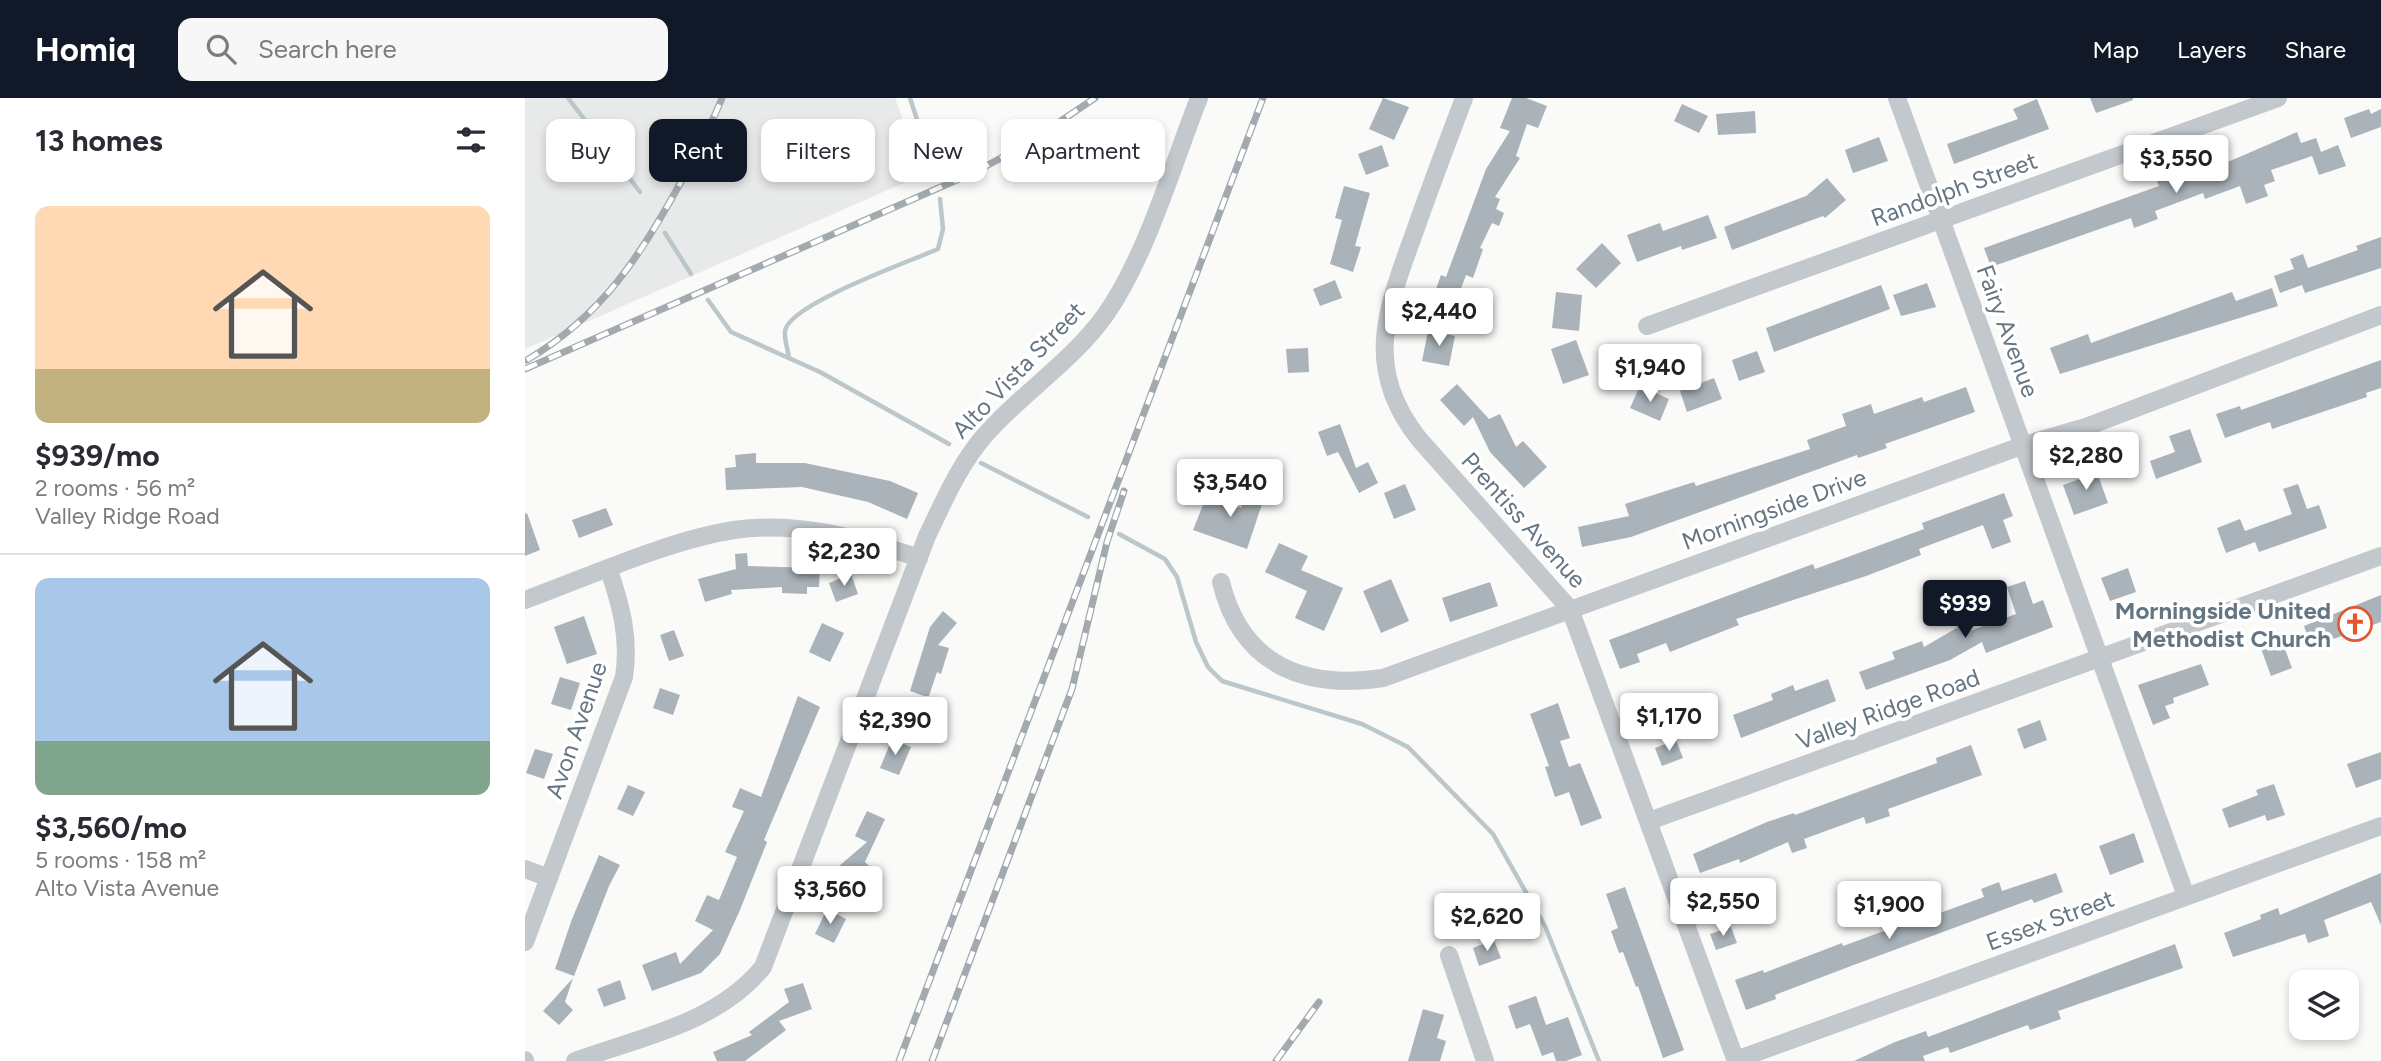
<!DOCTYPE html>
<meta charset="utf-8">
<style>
body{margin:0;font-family:Figtree,sans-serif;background:#f7f7f7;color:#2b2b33;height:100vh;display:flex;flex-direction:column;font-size:26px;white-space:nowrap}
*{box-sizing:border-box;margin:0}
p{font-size:23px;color:#7c7c81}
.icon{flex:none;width:38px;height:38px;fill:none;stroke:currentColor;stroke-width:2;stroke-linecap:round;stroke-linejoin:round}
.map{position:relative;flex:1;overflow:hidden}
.drawer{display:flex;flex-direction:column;background:#fff;width:525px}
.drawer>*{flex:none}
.top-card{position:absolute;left:21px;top:21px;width:665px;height:63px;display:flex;gap:14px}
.tools{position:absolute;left:1764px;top:872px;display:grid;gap:14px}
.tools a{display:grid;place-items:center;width:70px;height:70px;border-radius:14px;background:#fff;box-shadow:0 4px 10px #0003;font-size:35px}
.price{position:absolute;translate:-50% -60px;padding:0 16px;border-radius:7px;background:#fff;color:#222;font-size:23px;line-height:46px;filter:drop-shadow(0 2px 4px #0008)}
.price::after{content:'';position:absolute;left:50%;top:42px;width:21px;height:16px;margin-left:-10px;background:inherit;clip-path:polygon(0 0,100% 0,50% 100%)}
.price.on{background:#111827;color:#fff}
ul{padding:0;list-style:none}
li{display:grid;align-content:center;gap:14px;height:371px;padding:0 35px}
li+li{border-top:2px solid #e1e1e2}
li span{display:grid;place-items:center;height:217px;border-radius:14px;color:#555}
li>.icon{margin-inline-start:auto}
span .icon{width:126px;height:126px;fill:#fffc;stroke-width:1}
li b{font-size:30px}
h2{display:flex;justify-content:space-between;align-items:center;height:84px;padding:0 35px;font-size:30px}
.pill{padding:0 24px;border-radius:14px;background:#fff;box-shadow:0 4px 10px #0003;font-size:24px;line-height:63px}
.pill.on{background:#111827;color:#fff}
header{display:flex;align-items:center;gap:42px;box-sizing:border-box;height:98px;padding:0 35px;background:#111827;color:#fff}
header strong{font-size:33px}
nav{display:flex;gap:38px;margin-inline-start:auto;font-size:24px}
.search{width:490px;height:63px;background:#f7f7f7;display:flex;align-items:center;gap:18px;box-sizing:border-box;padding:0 24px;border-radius:14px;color:#7c7c81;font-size:26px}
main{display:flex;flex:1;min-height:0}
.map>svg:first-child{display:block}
.built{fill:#e8e9e9}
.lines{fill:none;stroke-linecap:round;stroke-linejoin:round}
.stream{stroke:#bbc7cb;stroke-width:4.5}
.building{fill:#aab3b9}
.minor{stroke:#c3c8cc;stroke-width:18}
.rail-casing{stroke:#a2aab0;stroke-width:7}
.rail{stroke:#fff;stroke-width:4.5;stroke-dasharray:13;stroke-linecap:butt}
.labels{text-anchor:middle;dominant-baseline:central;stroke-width:7;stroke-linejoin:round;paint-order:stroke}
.street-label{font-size:24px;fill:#657683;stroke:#fff}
.poi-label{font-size:24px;font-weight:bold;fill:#657683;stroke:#fff;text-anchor:end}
</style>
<header>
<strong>Homiq</strong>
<div class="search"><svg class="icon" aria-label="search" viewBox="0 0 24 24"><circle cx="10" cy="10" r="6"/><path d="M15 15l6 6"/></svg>Search here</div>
<nav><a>Map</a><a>Layers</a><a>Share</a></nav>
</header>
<main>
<section class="drawer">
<h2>13 homes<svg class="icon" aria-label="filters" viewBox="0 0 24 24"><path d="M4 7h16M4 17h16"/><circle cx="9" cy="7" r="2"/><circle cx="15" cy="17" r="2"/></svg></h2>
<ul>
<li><span style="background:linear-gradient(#ffd9b3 75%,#c2b280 0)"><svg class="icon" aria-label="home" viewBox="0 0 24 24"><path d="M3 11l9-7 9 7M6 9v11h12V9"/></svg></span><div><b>$939/mo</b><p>2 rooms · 56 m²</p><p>Valley Ridge Road</p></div></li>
<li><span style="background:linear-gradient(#a9c7e8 75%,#7fa58c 0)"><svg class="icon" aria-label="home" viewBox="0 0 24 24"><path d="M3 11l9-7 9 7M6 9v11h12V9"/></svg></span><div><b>$3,560/mo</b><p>5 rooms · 158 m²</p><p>Alto Vista Avenue</p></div></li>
</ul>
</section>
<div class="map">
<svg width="1856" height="963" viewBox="0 0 1856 963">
<rect width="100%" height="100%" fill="#fafaf8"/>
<path class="built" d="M0,0H370L397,77L0,251Z"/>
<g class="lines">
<g class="stream">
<path d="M43,0L115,94"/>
<path d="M385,0L411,80"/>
<path d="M140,135L166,176"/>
<path d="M183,202L206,234L295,274L424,346"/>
<path d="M264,260C263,252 259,241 260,233C264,206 386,163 413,151L418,131L415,101"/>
<path d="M456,365L563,419"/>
<path d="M594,436L640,461L652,479L671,544L683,569L697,583L837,626L883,649L968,736L1020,828L1074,963"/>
</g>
</g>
<g class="building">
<path d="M858,0L884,9L869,42L844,31Z"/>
<path d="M987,0H1001L1022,8L1013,30L1002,26L991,58L995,60L970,99L975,101L971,111L979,115L974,128L967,125L955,150L958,151L948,180L941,177L930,207L908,199L916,177L921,179L961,71L985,33L975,30Z"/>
<path d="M1565,0H1608V2L1571,15Z"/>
<path d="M1512,1L1524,31L1429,66L1422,46L1493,21L1488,11Z"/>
<path d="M1157,6L1183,18L1174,35L1149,23Z"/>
<path d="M1844,11L1846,16L1856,11V29L1826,40L1819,20Z"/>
<path d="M1230,13L1231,35L1193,37L1191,16Z"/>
<path d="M1772,34L1776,45L1791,40L1796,54L1813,47L1821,68L1794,77L1787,58L1746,72L1750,83L1739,87L1743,98L1721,106L1715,88L1680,101L1678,95L1630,113L1633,121L1609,130L1606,120L1466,169L1459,150L1634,88L1632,83L1657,74L1659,79L1705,63Z"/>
<path d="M1354,39L1363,63L1328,75L1320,52Z"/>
<path d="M857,47L864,68L841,77L833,56Z"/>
<path d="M1302,80L1321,102L1300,120L1298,118L1207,152L1199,129L1281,98Z"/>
<path d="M819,88L845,95L830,148L836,149L828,174L805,166L817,122L810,120Z"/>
<path d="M1183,117L1192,140L1157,152L1156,148L1112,164L1102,137L1135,125L1138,133Z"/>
<path d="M1856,139V170L1780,195L1777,187L1755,195L1749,178L1769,171L1765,161L1778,156L1783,170L1833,152L1831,148Z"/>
<path d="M1077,145L1096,165L1071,190L1051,171Z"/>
<path d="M810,182L817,200L795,208L788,191Z"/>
<path d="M1402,185L1411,209L1376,218L1368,197Z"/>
<path d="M1356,187L1365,211L1249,254L1241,230Z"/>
<path d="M1747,190L1753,208L1535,276L1525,250L1563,236L1566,245L1707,194L1711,203Z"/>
<path d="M1031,194L1057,197L1054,233L1027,230Z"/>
<path d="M903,233L930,238L924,268L897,263Z"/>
<path d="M1051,242L1064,277L1038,286L1026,251Z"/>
<path d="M783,250L784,274L763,275L761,251Z"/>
<path d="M1232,253L1240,274L1214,283L1207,262Z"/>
<path d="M1856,262V290L1841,295L1842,299L1747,331L1745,324L1700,340L1691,316L1715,308L1716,312Z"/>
<path d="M1189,280L1197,301L1162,314L1155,293Z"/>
<path d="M932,286L964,321L975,316L991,349L998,343L1022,369L999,390L965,354L948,319L939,328L915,302Z"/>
<path d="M1115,288L1144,301L1135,323L1105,310Z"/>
<path d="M1441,289L1450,314L1360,346L1362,350L1333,360L1332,357L1106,439L1057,449L1053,429L1104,418L1100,406L1169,384L1171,388L1285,351L1282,342L1321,328L1317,316L1346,306L1349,316L1397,299L1399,304Z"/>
<path d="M815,326L831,370L843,364L853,385L834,395L813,354L802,358L793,334Z"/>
<path d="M1665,331L1677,364L1631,381L1625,363L1650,354L1644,338Z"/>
<path d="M231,355V365H280L365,383L393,395L382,421L343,404L277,389L201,392L200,370L211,369L210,357Z"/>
<path d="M1569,366L1583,405L1549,417L1538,387L1558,380L1555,372Z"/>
<path d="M880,386L891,412L869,421L859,395Z"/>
<path d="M1773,386L1782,411L1794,407L1802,430L1734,454L1730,444L1701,455L1692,430L1715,421L1720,433L1767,416L1758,391Z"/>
<path d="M722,391L740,397L722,451L668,432L682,397L716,410Z"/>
<path d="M1479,395L1488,418L1478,422L1486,444L1467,451L1458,427L1394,451L1396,457L1341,478L1211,521L1214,527L1173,543L1145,554L1141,545L1112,556L1115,564L1095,571L1084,542L1288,466L1290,471L1399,431L1397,425Z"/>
<path d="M81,410L88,427L54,440L47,422Z"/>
<path d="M2,415L15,452L0,458V416Z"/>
<path d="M754,445L783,458L776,472L818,490L799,533L770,520L782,493L740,474Z"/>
<path d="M222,455L223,468L295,470L294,489H282V496L257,495V489L206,492L207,496L180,504L173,481L211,471L210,456Z"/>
<path d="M1603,470L1611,494L1585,503L1576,480Z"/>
<path d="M326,476L333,496L311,504L304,485Z"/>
<path d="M866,481L884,523L856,535L838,493Z"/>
<path d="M1500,483L1508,506L1518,502L1528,529L1461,555L1457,544L1425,562L1341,592L1334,574L1370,561L1367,554L1397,543L1399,549L1435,528L1439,535L1491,516L1482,489Z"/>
<path d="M965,484L973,508L925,524L917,500Z"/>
<path d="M1856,497V524L1786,549L1779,528Z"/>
<path d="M418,513L432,525L413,547L424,550L416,576L412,574L404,598H399L385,593L405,529Z"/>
<path d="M59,518L72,556L42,566L29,529Z"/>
<path d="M297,525L319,535L305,564L284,554Z"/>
<path d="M149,532L159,558L144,563L135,537Z"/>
<path d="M1755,538L1767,570L1746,578L1734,545Z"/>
<path d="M1676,566L1684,587L1648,600L1649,605L1640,608L1645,620L1628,627L1613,587Z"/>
<path d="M35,579L55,585L46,612L26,606Z"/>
<path d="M1303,581L1311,603L1216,640L1208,617L1248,602L1246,596L1268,587L1270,593Z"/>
<path d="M135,590L155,597L148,617L128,610Z"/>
<path d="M273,598L295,609L239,742L242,744L215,812L195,856L176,875L127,893L117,867L151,854L155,866L188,832L170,823L182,797L194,802L212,759L200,754L219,713L207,709L215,690L236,699Z"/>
<path d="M1033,605L1045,640L1035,643L1044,669L1055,665L1077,720L1056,728L1044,694L1030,699L1020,669L1024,668L1005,616Z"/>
<path d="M388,612L394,626L380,632L374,618Z"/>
<path d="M1515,622L1522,642L1499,651L1492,631Z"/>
<path d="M367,641L386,649L374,677L355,670Z"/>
<path d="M1151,642L1158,660L1137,668L1130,650Z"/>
<path d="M1446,647L1457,677L1363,711L1365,718L1341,726L1339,719L1279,741L1282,750L1267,755L1263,744L1215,765L1214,761L1175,775L1168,756L1242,724L1269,715L1270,717L1412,665L1411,660Z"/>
<path d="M10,651L28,656L19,681L1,675Z"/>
<path d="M1856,654V681L1831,690L1822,666Z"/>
<path d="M1749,686L1760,717L1742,723L1740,717L1704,730L1697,711L1733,697L1731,692Z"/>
<path d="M103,687L120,694L108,718L92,711Z"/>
<path d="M342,713L360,721L340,764L344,768L327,784L313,769L342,744L330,738Z"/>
<path d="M1609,735L1619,764L1585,777L1574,748Z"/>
<path d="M74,757L95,767L84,788L49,878L30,871L47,821Z"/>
<path d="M1531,775L1538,794L1509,805L1507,801L1326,868L1250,897L1251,901L1221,912L1210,882L1238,872L1239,875L1317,845L1318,848L1378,826L1377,824L1399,815L1401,820L1459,799L1456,791L1474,784L1477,793Z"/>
<path d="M1856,775V827L1846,804L1799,822L1804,838L1783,845L1780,836L1708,859L1699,835L1736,821L1735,817L1753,810L1755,817Z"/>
<path d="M1100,789L1159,952L1138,960L1113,888L1111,889L1098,854L1094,855L1086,833L1093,830L1081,796Z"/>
<path d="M302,811L321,821L309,845L290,836Z"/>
<path d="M1206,829L1212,845L1191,852L1185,836Z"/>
<path d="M969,842L976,860L954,868L948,850Z"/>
<path d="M1650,846L1658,870L1533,913L1536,921L1505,932L1503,927L1425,955L1423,949L1398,958L1400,963H1329L1370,944L1401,933L1403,939Z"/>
<path d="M48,880L40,904L48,912L34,927L18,913Z"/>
<path d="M95,882L101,901L79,909L72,891Z"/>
<path d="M278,885L287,911L254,923L261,932L220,963H192L188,954L227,937L224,934L264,904L259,891Z"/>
<path d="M1011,898L1021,927L1043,919L1057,957L1041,963H1031L1028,954L1017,958L1005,926L991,931L983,908Z"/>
<path d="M898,911L919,917L912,940L921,943L915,963H883Z"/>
</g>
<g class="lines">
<g class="minor">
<path d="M939,0C923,43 906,87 891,130C863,208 836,268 894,341L1045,511L1211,963"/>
<path d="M1372,0L1661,798"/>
<path d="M1122,228L1753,0"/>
<path d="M696,484C716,566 778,592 858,580L1499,347L1561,329L1856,217"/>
<path d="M0,502C63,479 144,442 209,432C272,423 335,440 394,460"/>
<path d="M1124,723L1856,458"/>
<path d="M0,771L24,780"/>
<path d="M0,844L99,579C105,540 96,508 84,472"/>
<path d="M924,857L960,963"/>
<path d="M0,962V963"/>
<path d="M1211,962L1856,728"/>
<path d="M50,963C116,939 193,925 238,869L402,438C419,403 434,367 460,337C498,294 548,263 581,216C621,159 648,66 674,0"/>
</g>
<g class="rail-casing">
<g id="rail">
<path d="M2,262C78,217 116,157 157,82C171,55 186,28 197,0"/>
<path d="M0,271L450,74L500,47L570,0"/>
<path d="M374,963L738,0"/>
<path d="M407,963L547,591L582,444L599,393"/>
<path d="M751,963L794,904"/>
</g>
</g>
<use href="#rail" class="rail"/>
</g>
<defs>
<g id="church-ring" transform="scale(1.75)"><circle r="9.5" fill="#fff" stroke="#e4572e" stroke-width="1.5"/><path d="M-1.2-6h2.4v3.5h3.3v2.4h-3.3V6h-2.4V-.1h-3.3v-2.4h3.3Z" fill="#e4572e"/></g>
</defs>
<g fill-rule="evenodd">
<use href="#church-ring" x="1830" y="526"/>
</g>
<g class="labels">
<g class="street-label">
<text transform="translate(1429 91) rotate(-20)">Randolph Street</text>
<text transform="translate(1483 233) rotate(70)">Fairy Avenue</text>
<text transform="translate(493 272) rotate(-46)">Alto Vista Street</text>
<text transform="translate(1249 411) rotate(-20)">Morningside Drive</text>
<text transform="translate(999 422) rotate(48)">Prentiss Avenue</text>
<text transform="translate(1363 611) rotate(-20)">Valley Ridge Road</text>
<text transform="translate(51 632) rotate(-71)">Avon Avenue</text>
<text transform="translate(1525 822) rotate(-20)">Essex Street</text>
</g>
<g class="poi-label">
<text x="1806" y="512">Morningside United<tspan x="1806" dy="28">Methodist Church</tspan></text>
</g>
</g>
</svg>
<div class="tools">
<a><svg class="icon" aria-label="layers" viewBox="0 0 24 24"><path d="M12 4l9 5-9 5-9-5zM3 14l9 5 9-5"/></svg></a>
</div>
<b class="price" style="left:1651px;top:97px">$3,550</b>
<b class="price" style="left:914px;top:250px">$2,440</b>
<b class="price" style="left:1125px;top:306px">$1,940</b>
<b class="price" style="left:1561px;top:394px">$2,280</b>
<b class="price" style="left:705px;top:421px">$3,540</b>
<b class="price" style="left:319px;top:490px">$2,230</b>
<b class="price on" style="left:1440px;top:542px">$939</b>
<b class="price" style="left:1144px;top:655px">$1,170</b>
<b class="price" style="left:370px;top:659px">$2,390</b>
<b class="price" style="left:305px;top:828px">$3,560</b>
<b class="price" style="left:1198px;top:840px">$2,550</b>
<b class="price" style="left:1364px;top:843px">$1,900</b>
<b class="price" style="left:962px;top:855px">$2,620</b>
<div class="top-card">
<a class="pill">Buy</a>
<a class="pill on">Rent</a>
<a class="pill">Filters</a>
<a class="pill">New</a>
<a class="pill">Apartment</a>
</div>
</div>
</main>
